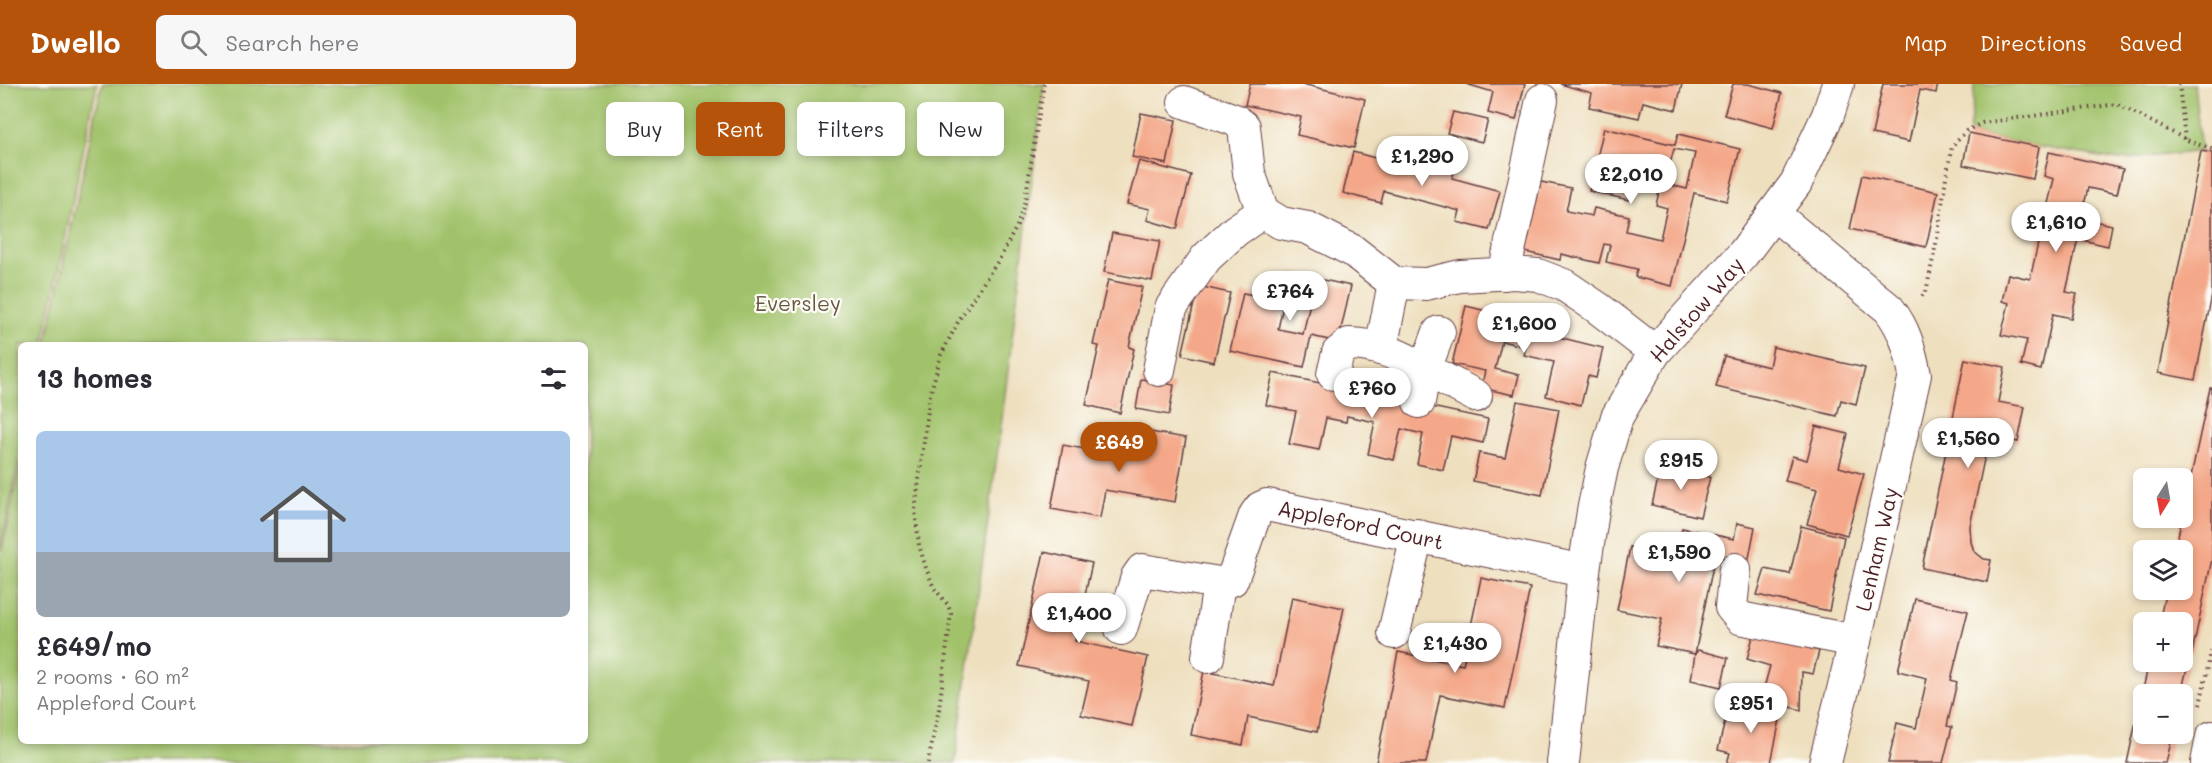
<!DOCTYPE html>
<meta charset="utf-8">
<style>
body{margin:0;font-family:Mali,sans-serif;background:#f7f7f7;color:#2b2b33;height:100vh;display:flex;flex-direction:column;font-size:22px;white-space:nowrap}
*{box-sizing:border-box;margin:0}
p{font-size:20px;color:#7c7c81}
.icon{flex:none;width:33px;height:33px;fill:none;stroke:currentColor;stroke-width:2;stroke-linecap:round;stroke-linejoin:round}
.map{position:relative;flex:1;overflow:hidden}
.sheet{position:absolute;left:18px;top:258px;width:570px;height:402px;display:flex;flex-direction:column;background:#fff;border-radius:9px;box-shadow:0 3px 9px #0003}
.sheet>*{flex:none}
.banner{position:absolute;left:606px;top:18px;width:570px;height:54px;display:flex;gap:12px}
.needle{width:39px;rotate:191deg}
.controls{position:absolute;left:2133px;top:384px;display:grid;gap:12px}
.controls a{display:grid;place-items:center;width:60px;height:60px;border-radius:9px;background:#fff;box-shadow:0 3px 9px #0003;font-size:30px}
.price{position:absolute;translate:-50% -51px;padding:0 14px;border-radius:21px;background:#fff;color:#222;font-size:20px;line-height:39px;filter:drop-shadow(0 2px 3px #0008)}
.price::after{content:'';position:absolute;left:50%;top:36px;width:18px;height:14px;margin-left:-9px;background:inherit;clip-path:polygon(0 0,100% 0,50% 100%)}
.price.current{background:#b45309;color:#fff}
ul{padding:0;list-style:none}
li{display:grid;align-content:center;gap:12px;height:318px;padding:0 18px}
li+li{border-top:2px solid #e1e1e2}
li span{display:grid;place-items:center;height:186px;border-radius:9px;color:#555}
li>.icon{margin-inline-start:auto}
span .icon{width:108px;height:108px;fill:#fffc;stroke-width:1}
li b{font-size:26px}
h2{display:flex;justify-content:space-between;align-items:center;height:72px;padding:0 18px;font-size:26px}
.chip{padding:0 21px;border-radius:9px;background:#fff;box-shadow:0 3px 9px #0003;font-size:21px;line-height:54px}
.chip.current{background:#b45309;color:#fff}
header{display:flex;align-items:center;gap:36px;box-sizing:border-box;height:84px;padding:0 30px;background:#b45309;color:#fff}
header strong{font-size:28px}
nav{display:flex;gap:33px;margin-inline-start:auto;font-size:21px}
.search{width:420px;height:54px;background:#f7f7f7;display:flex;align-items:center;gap:15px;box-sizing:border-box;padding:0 21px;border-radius:9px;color:#7c7c81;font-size:22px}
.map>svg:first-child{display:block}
.green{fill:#a1c26b;stroke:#76704b;stroke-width:1.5}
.building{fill:#f4a889}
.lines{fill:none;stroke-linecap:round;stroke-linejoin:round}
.minor-casing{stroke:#633c41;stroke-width:34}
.path{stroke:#633c41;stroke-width:4;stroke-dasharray:1.5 4.5;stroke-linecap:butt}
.minor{stroke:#fff;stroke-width:32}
.labels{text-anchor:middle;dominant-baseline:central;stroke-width:4.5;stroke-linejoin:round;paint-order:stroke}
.park-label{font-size:21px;fill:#685841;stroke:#fdfcf7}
.street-label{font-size:21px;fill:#4a1f2b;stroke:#fdfcf7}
</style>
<header>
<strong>Dwello</strong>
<div class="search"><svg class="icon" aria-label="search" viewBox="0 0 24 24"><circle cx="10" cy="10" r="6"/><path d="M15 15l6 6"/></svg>Search here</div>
<nav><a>Map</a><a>Directions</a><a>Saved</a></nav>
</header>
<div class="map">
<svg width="2212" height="679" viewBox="0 0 2212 679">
<rect width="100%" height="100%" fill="#fdfcf7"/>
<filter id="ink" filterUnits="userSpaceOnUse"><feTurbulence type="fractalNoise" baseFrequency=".0167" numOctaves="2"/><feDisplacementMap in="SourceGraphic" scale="12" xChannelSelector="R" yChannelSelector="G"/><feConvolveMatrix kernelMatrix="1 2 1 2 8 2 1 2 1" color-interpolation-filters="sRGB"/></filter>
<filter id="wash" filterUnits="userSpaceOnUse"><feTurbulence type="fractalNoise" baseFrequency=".008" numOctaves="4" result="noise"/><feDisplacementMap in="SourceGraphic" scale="24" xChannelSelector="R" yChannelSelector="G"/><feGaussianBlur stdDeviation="1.35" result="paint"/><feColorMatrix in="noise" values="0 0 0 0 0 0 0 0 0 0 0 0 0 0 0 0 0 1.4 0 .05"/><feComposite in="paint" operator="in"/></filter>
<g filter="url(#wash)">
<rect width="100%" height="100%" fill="#eedfbe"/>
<g class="green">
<path d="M0,0H97L43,261H21V366L0,467Z"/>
<path d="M102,0H1044L1001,342L955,679H0V475L21,378V657H585V261H46Z"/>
<path d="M1975,0H2194L2201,67L2119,76L2039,63L1969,49Z"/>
</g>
<g id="blocks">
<g class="building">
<path d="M1250,0H1302L1365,15L1354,64L1297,51L1301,33L1245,21Z"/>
<path d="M1466,0H1525L1516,36L1488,29L1493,8Z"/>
<path d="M1560,0H1682L1676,26L1643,18L1639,34L1589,23L1592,9Z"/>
<path d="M1733,0H1748L1782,9L1773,44L1724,31Z"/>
<path d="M1883,0H1938L1936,9L1920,6L1909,58L1872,50Z"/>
<path d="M1453,28L1488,36L1482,58L1447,49Z"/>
<path d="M1141,29L1176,36L1167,80L1132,73Z"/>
<path d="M1604,44L1675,61L1678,50L1740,65L1727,117L1694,109L1672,202L1635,193L1637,185L1606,178L1610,161L1604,160L1599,179L1561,170L1560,176L1525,168L1541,98L1571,104L1566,127L1592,132L1594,124L1629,132L1626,147L1660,155L1667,124L1656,121L1661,99L1687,105L1695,69L1674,65L1668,87L1638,79L1629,116L1589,107Z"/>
<path d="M1969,49L2039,63L2033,95L1963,81Z"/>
<path d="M2201,67L2212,69V211L2195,296L2158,289Z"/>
<path d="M1353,68L1401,81L1404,72L1455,85L1452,94L1500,107L1489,146L1457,138L1460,127L1384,107L1381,119L1343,109Z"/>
<path d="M2049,68L2123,85L2117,110L2088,104L2081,134L2112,141L2108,162L2078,155L2066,208L2077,210L2071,234L2053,230L2041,286L2021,281L2027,256L2001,251L2009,219L2002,217L2008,190L2030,195L2041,146L2036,145L2040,127L2046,128L2054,95L2044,92Z"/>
<path d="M1139,77L1191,91L1177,145L1147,136L1150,125L1127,120Z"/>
<path d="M1862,91L1938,108L1926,163L1850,145Z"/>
<path d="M1112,149L1160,157L1152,197L1104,188Z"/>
<path d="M1292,189L1351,202L1338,258L1311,252L1304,283L1230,267L1243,209L1284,217L1278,245L1303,250L1312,210L1288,205Z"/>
<path d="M1108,196L1142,203L1129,263L1134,265L1120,329L1086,321L1099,262L1093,261Z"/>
<path d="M1198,202L1230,209L1214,278L1182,271Z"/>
<path d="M1466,222L1532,238L1530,246L1603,264L1596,294L1588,292L1581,321L1546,312L1554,278L1524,271L1526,263L1502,257L1495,285L1519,291L1514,311L1481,304L1485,287L1452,280Z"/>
<path d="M1773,263L1865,284L1856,320L1841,316L1837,332L1716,303L1724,272L1769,283Z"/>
<path d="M1965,275L2005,283L1998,318L2025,323L2018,358L1989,352L1970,442L1971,458L1974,467L1984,475L1991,476L1987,498L1922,484Z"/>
<path d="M1273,289L1488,335L1483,359L1451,352L1443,386L1417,380L1423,350L1401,345L1394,376L1368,370L1375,338L1347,332L1346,338L1326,334L1319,366L1289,360L1296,327L1266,321Z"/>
<path d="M1141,295L1174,301L1169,331L1136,325Z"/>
<path d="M2210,304H2212V475L2192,569L2182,567V538H2159L2166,506H2182V466H2175Z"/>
<path d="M1517,317L1559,325L1542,411L1473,397L1479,369L1505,374Z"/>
<path d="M1816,342L1848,350L1839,383L1864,390L1847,451L1807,440L1817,405L1785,397L1792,372L1807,376Z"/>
<path d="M1133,345L1186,354L1175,418L1105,406L1100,434L1051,425L1063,361L1128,373Z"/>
<path d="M1661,382L1710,393L1700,433L1652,421Z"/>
<path d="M1737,439L1755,443L1748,479L1715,472L1695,570L1656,562L1662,535L1617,526L1630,463L1677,473L1682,444L1734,455Z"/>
<path d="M1801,442L1844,453L1829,527L1757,511L1765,485L1790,490Z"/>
<path d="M1044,468L1092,479L1075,557L1148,573L1132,642L1081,631L1089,597L1019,582Z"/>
<path d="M1481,494L1530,504L1505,624L1440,611L1426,679H1376L1398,568L1463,581Z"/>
<path d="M1292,513L1344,524L1317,648L1248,633L1243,661L1191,651L1204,587L1274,602Z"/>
<path d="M1915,515L1968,527L1951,596L1957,598L1947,642L1952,643L1943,679H1888L1897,639L1916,644L1927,594L1898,587Z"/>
<path d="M1754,549L1819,567L1813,590L1802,588L1801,626L1761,615L1770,582L1747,575Z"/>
<path d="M1698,566L1728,574L1721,603L1691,596L1695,570Z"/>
<path d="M2149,578H2176L2188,580L2181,610H2144V650H2173L2166,679H2127Z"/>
<path d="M1736,616L1782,626L1771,679H1727L1730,669L1718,666L1725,637L1731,639Z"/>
</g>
</g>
</g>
<g filter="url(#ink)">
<use href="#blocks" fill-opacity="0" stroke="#633c41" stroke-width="1.5"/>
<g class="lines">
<g class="minor-casing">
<g id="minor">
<path d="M1184,18L1235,36L1244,43L1249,89L1263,128"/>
<path d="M1774,130L1889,225C1905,246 1910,265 1915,291L1855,557L1825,679"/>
<path d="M1504,190L1542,16"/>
<path d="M1381,265L1394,199"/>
<path d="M1159,286L1171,224L1206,174L1235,147L1263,128L1281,139L1308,144L1353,167L1394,199L1426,200L1460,192L1514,189L1538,191L1564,201L1598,224L1655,268"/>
<path d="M1333,290L1338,269L1349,260C1380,261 1398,271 1425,285L1439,248"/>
<path d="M1419,318L1425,285L1476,312"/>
<path d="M1735,485L1731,523L1740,534L1855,557"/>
<path d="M1121,545L1137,493L1142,486L1219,499L1232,496L1255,431L1260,424L1267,421L1584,487"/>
<path d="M1394,549L1417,451"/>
<path d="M1208,573L1219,499"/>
<path d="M1563,679L1584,487L1593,427L1602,384L1617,333L1655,268L1743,170L1796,99L1828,31L1838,0"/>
<path d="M2207,679L2212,653"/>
</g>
</g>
<g class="path">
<path d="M2179,0L2185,55"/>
<path d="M1922,212L1926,208L1938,150L1946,93L1952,63L1966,47L1982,39L2117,20L2191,58L2212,65"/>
<path d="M2200,621L2212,563"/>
<path d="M928,679L939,625L951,530L948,521L934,504L926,484L919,461L915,426L930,311L941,271L960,234L1000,174L1018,140L1025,116L1044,0"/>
</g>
<use href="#minor" class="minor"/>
</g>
</g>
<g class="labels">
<g class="park-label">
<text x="798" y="218">Eversley</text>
</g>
<g class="street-label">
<text transform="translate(1696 225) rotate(-49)">Halstow Way</text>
<text transform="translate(1361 440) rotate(12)">Appleford Court</text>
<text transform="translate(1876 465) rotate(-77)">Lenham Way</text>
</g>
</g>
</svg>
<div class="controls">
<a><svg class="needle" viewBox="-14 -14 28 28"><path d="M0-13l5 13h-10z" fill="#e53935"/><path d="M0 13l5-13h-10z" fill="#7c7c81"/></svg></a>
<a><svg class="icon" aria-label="layers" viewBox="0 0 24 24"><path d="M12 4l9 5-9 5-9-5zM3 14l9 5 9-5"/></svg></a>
<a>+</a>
<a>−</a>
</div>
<b class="price" style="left:1422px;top:103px">£1,290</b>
<b class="price" style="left:1631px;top:121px">£2,010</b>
<b class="price" style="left:2056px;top:169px">£1,610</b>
<b class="price" style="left:1290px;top:238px">£764</b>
<b class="price" style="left:1524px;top:270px">£1,600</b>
<b class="price" style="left:1372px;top:335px">£760</b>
<b class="price" style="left:1968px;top:385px">£1,560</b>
<b class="price current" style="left:1119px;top:389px">£649</b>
<b class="price" style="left:1681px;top:407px">£915</b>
<b class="price" style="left:1679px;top:499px">£1,590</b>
<b class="price" style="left:1079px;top:560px">£1,400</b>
<b class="price" style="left:1455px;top:590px">£1,430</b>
<b class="price" style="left:1751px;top:650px">£951</b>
<div class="banner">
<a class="chip">Buy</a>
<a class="chip current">Rent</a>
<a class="chip">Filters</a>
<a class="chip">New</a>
</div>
<section class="sheet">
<h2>13 homes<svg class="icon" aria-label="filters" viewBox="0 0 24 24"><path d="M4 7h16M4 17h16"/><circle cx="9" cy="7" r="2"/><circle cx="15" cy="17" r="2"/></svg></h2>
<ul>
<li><span style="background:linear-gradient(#a9c7e8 65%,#9aa5b1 0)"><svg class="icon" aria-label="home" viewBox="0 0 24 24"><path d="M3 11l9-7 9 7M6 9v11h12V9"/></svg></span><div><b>£649/mo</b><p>2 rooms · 60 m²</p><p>Appleford Court</p></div></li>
</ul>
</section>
</div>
